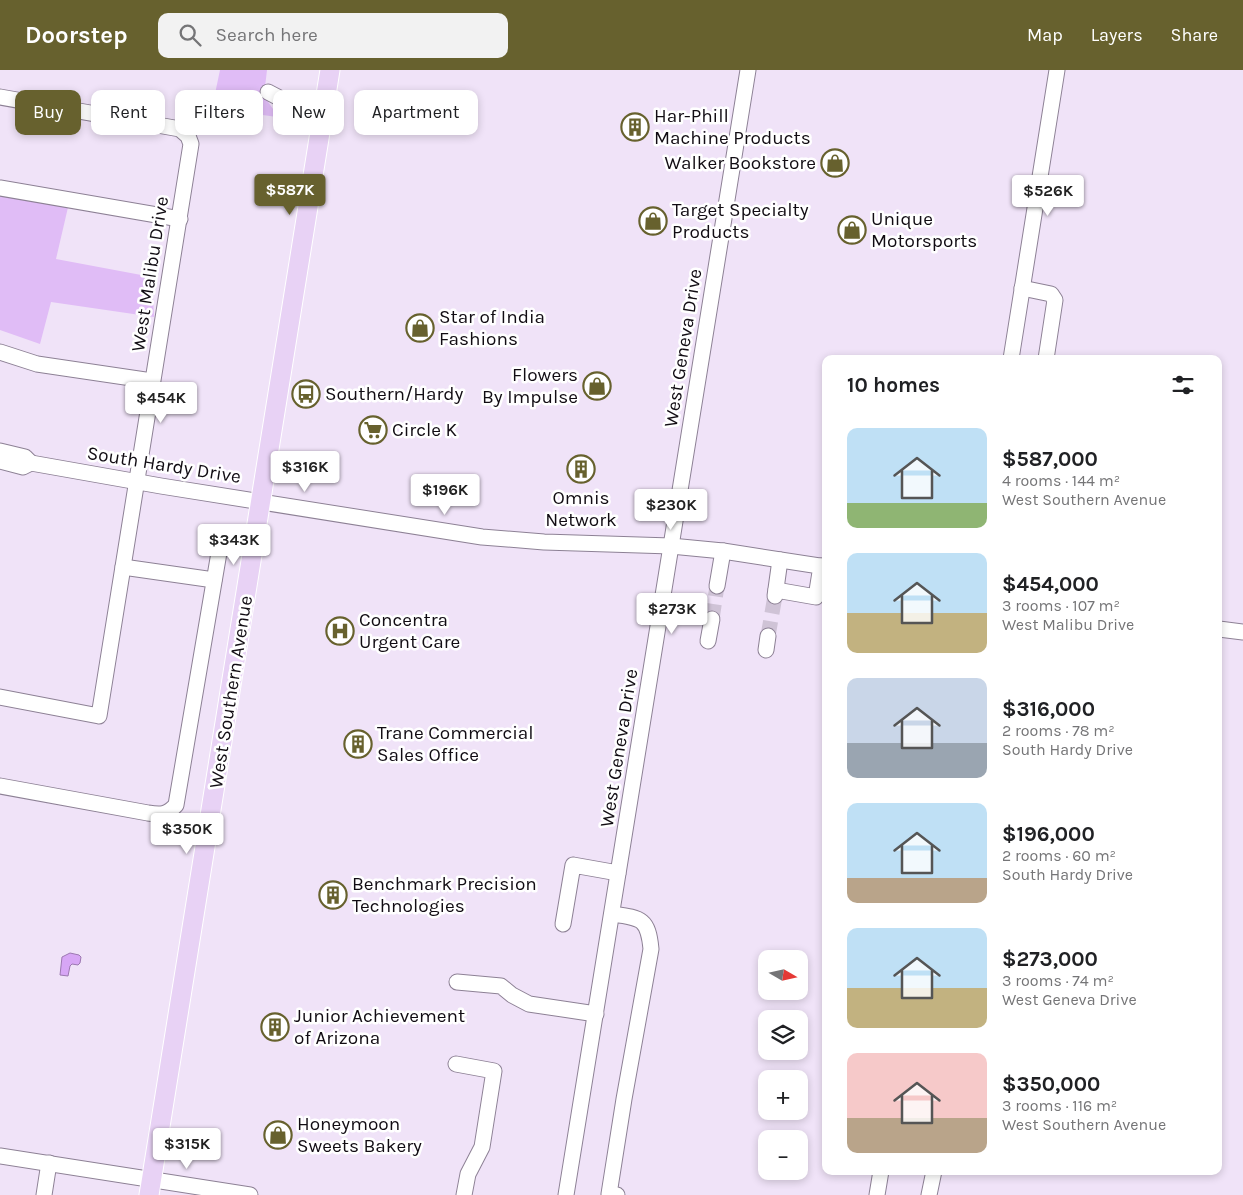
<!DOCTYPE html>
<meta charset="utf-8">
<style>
body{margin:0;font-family:Karla,sans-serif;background:#f2f2f2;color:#202124;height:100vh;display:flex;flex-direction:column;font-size:19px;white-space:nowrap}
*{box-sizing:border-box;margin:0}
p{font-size:16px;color:#757577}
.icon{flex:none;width:28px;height:28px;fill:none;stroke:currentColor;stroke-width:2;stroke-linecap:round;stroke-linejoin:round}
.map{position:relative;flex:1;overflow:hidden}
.details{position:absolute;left:822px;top:285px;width:400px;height:820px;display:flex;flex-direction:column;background:#fff;border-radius:10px;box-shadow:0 2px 8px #0003}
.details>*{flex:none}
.guide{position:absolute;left:15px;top:20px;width:475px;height:45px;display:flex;gap:10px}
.needle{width:32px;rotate:99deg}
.controls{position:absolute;left:758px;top:880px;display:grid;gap:10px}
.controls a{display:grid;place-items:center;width:50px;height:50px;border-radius:10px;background:#fff;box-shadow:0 2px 8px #0003;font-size:25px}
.price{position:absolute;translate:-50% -42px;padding:0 11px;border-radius:5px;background:#fff;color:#222;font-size:16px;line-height:32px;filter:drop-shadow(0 1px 2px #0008)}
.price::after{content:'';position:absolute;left:50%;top:30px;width:15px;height:11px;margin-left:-8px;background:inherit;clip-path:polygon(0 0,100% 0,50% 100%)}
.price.on{background:#67612e;color:#fff}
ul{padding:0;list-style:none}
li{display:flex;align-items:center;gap:15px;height:125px;padding:0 25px}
li span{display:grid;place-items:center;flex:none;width:140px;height:100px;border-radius:10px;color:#555}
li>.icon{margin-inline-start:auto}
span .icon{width:60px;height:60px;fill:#fffc;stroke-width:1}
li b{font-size:21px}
h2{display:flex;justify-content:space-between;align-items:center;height:60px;padding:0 25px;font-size:21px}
.tag{padding:0 18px;border-radius:10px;background:#fff;box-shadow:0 2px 8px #0003;font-size:18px;line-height:45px}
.tag.on{background:#67612e;color:#fff}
header{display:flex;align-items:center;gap:30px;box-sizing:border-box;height:70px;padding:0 25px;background:#67612e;color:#fff}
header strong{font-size:24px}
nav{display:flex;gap:28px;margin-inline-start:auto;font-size:18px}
.search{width:350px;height:45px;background:#f2f2f2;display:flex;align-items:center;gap:12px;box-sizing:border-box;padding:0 18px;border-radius:10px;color:#757577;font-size:19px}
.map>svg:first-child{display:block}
.green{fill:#e0bcf6}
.water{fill:#d7a6f5;stroke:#9c78b1}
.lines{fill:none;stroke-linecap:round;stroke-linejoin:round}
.minor-tunnel{stroke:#cfc3d6;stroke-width:15;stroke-dasharray:15 8;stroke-linecap:butt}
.minor-casing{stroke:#8d8195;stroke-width:17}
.major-casing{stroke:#fff;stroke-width:21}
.minor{stroke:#fff;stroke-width:15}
.major{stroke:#e8d2f5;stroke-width:19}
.labels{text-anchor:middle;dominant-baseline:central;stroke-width:5;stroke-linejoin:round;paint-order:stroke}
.poi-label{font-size:19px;fill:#110c13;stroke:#fff;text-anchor:start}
.street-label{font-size:19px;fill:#110c13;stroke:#fff}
</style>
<header>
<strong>Doorstep</strong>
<div class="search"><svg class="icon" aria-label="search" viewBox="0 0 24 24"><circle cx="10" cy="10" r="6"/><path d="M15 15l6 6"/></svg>Search here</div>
<nav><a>Map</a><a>Layers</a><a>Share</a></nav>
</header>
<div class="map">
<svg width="1243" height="1125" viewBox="0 0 1243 1125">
<rect width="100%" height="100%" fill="#f0e3f8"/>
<g class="green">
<path d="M220,0H267L264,26L273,39L284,48L212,38Z"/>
<path d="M0,120L69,133L56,189L152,207L154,247L51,232L40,274L0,260Z"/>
</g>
<path class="water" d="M70,883L79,885L81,887L80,893L78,895L72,894L70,896L68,906L60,905L62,887Z"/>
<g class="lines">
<g class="minor-tunnel">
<path d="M712,549L717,516"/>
<path d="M768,566L775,526"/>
</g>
<g class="minor-casing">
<g id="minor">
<path d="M268,22L289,33"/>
<path d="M0,27L180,59L188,66L191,74L99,646L0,627"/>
<path d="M0,118L180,149"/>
<path d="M1022,218L1051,224L1055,230L1046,289"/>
<path d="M0,282L37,294L152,311"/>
<path d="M1011,289L1057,0"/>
<path d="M0,381L25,387L31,393"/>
<path d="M0,391L23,397L31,393L161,416L482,467L544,472L671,476L723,481L826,497"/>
<path d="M123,497L214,510"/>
<path d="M717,516L723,481"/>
<path d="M776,520L816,527L821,496"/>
<path d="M775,526L780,490"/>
<path d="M1219,559L1243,562"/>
<path d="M708,571L712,549"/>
<path d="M766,580L768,566"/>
<path d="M0,716L148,743C161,745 167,745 176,735L222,465"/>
<path d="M612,844C641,848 648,848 651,879L624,1029L609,1124L617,1125"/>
<path d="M563,854L573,795L618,803"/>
<path d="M457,912L501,916L512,925L529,934L596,944"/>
<path d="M456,994L494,1001L482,1077L468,1104L464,1125"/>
<path d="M0,1086L250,1125"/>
<path d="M44,1125L49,1093"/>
<path d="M566,1125L748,0"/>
<path d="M877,1125L881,1101"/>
<path d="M929,1125L934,1101"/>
</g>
</g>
<g class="major-casing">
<path id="major" d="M149,1125L330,0"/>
</g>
<use href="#minor" class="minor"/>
<use href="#major" class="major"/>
</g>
<defs>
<g id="building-ring" transform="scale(1.4375)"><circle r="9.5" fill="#fff" stroke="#67612e" stroke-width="1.5"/><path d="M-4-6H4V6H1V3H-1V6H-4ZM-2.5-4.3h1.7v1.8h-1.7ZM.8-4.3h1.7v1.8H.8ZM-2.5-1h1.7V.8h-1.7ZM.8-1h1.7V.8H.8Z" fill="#67612e"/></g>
<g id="shop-ring" transform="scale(1.4375)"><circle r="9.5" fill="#fff" stroke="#67612e" stroke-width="1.5"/><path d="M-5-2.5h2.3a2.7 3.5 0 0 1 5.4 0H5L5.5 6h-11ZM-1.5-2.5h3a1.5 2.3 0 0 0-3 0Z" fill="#67612e"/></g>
<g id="bus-ring" transform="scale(1.4375)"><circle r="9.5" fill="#fff" stroke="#67612e" stroke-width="1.5"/><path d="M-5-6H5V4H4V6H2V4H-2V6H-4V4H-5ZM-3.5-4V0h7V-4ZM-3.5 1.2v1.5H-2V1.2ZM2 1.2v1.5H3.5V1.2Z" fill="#67612e"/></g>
<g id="supermarket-ring" transform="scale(1.4375)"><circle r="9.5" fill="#fff" stroke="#67612e" stroke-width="1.5"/><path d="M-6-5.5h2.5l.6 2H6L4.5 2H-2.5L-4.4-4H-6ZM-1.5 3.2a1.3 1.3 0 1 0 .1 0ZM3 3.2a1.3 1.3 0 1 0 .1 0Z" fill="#67612e"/></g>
<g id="hospital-ring" transform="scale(1.4375)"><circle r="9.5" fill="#fff" stroke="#67612e" stroke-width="1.5"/><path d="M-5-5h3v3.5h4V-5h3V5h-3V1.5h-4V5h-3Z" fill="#67612e"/></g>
</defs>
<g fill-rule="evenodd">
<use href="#building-ring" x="635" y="57"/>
<use href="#shop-ring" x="835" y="93"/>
<use href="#shop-ring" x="653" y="151"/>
<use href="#shop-ring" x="852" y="160"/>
<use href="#shop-ring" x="420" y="258"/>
<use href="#shop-ring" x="597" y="316"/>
<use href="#bus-ring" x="306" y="324"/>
<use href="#supermarket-ring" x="373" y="360"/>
<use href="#building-ring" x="581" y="399"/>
<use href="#hospital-ring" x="340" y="561"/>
<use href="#building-ring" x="358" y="674"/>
<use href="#building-ring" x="333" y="825"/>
<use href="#building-ring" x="275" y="957"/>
<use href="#shop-ring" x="278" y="1065"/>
</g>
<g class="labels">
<g class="poi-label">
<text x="654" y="46">Har-Phill<tspan x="654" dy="22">Machine Products</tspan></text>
<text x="816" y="93" text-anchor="end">Walker Bookstore</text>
<text x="672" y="140">Target Specialty<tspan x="672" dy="22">Products</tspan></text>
<text x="871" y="149">Unique<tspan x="871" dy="22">Motorsports</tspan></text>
<text x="439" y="247">Star of India<tspan x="439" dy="22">Fashions</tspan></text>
<text x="578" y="305" text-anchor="end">Flowers<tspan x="578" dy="22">By Impulse</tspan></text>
<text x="325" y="324">Southern/Hardy</text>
<text x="392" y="360">Circle K</text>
<text x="581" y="428" text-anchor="middle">Omnis<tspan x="581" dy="22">Network</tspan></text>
<text x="359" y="550">Concentra<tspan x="359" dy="22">Urgent Care</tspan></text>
<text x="377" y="663">Trane Commercial<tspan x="377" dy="22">Sales Office</tspan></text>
<text x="352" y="814">Benchmark Precision<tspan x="352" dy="22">Technologies</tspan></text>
<text x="294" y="946">Junior Achievement<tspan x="294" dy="22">of Arizona</tspan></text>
<text x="297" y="1054">Honeymoon<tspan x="297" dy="22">Sweets Bakery</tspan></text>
</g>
<g class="street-label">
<text transform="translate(150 204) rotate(-81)">West Malibu Drive</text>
<text transform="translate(683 278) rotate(-81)">West Geneva Drive</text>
<text transform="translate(164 395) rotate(9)">South Hardy Drive</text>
<text transform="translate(231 622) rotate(-81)">West Southern Avenue</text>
<text transform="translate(619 678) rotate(-81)">West Geneva Drive</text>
</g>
</g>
</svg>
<div class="controls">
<a><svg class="needle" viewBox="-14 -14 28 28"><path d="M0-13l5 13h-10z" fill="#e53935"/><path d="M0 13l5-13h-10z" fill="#757577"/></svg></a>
<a><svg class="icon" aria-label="layers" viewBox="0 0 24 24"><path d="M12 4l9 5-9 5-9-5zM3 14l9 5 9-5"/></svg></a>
<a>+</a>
<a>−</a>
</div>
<b class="price on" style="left:290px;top:146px">$587K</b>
<b class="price" style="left:1048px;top:147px">$526K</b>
<b class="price" style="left:161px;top:354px">$454K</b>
<b class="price" style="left:305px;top:423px">$316K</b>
<b class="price" style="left:445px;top:446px">$196K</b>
<b class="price" style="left:671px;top:461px">$230K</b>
<b class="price" style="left:234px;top:496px">$343K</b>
<b class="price" style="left:672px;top:565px">$273K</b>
<b class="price" style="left:187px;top:785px">$350K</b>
<b class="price" style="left:187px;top:1100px">$315K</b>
<div class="guide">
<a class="tag on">Buy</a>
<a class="tag">Rent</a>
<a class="tag">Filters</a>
<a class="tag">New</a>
<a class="tag">Apartment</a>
</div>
<section class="details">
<h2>10 homes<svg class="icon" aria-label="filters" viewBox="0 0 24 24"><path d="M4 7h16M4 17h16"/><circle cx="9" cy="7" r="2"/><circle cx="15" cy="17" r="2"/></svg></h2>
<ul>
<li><span style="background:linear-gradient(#bfe0f5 75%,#8fb573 0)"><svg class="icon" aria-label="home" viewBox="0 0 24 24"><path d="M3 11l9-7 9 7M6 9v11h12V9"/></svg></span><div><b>$587,000</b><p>4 rooms · 144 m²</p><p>West Southern Avenue</p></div></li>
<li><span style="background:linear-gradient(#bfe0f5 60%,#c2b280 0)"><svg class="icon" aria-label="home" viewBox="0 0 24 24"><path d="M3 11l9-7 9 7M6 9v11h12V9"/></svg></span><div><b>$454,000</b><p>3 rooms · 107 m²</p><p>West Malibu Drive</p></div></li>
<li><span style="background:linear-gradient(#c9d6e8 65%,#9aa5b1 0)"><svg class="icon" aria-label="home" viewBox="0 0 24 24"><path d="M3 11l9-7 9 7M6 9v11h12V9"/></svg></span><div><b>$316,000</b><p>2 rooms · 78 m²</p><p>South Hardy Drive</p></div></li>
<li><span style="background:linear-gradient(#bfe0f5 75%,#b9a48a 0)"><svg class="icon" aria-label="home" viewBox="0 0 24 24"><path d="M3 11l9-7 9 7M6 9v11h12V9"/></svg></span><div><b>$196,000</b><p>2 rooms · 60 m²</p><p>South Hardy Drive</p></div></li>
<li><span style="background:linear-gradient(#bfe0f5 60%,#c2b280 0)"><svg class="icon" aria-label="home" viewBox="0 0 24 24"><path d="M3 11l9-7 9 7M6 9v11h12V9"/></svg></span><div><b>$273,000</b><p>3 rooms · 74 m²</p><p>West Geneva Drive</p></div></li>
<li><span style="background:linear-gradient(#f6c9c9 65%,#b9a48a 0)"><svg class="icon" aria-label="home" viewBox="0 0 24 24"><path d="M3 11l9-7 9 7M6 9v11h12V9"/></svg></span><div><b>$350,000</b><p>3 rooms · 116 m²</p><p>West Southern Avenue</p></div></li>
</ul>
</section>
</div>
